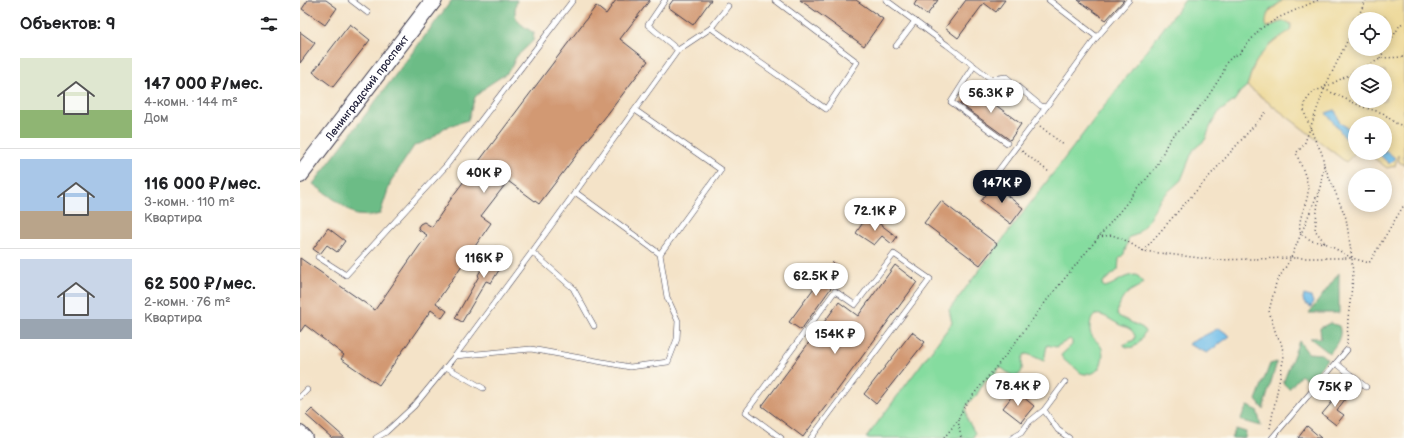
<!DOCTYPE html>
<html lang="ru">
<meta charset="utf-8">
<style>
body{margin:0;font-family:"Balsamiq Sans",sans-serif;background:#f2f2f2;color:#202124;height:100vh;display:flex;flex-direction:column;font-size:15px;white-space:nowrap}
*{box-sizing:border-box;margin:0}
p{font-size:13px;color:#757577}
.icon{flex:none;width:22px;height:22px;fill:none;stroke:currentColor;stroke-width:2;stroke-linecap:round;stroke-linejoin:round}
.map{position:relative;flex:1;overflow:hidden}
.drawer{display:flex;flex-direction:column;background:#fff;width:300px}
.drawer>*{flex:none}
.buttons{position:absolute;left:1048px;top:12px;display:grid;gap:8px}
.buttons a{display:grid;place-items:center;width:44px;height:44px;border-radius:50%;background:#fff;box-shadow:0 2px 10px #0003;font-size:20px}
.price{position:absolute;translate:-50% -34px;padding:0 9px;border-radius:14px;background:#fff;color:#222;font-size:13px;line-height:26px;filter:drop-shadow(0 1px 2px #0008)}
.price::after{content:'';position:absolute;left:50%;top:24px;width:12px;height:9px;margin-left:-6px;background:inherit;clip-path:polygon(0 0,100% 0,50% 100%)}
.price.active{background:#111827;color:#fff}
ul{padding:0;list-style:none}
li{display:flex;align-items:center;gap:12px;height:100px;padding:0 20px}
li+li{border-top:1px solid #e0e0e0}
li span{display:grid;place-items:center;flex:none;width:112px;height:80px;border-radius:0px;color:#555}
li>.icon{margin-inline-start:auto}
span .icon{width:48px;height:48px;fill:#fffc;stroke-width:1}
li b{font-size:17px}
h2{display:flex;justify-content:space-between;align-items:center;height:48px;padding:0 20px;font-size:17px}
main{display:flex;flex:1;min-height:0}
.map>svg:first-child{display:block}
.green{fill:#85dc9f;stroke:#547f6d}
.forest{fill:#6cbc86;stroke:#476f60}
.sand{fill:#eeda9e;stroke:#887e6c;fill-rule:evenodd}
.water{fill:#70beea;stroke:#497092}
.building{fill:#d29973}
.lines{fill:none;stroke-linecap:round;stroke-linejoin:round}
.lane-casing{stroke:#423f50;stroke-width:6}
.secondary-casing{stroke:#423f50;stroke-width:16}
.primary-casing{stroke:#423f50;stroke-width:18}
.path{stroke:#423f50;stroke-width:1.5;stroke-dasharray:1 3;stroke-linecap:butt}
.lane{stroke:#fff;stroke-width:5}
.secondary{stroke:#fff;stroke-width:14}
.primary{stroke:#fff;stroke-width:16}
.labels{text-anchor:middle;dominant-baseline:central;stroke-width:3.5;stroke-linejoin:round;paint-order:stroke}
.street-label{font-size:11px;fill:#22223b;stroke:#fbf7ec}
</style>
<main>
<section class="drawer">
<h2>Объектов: 9<svg class="icon" aria-label="filters" viewBox="0 0 24 24"><path d="M4 7h16M4 17h16"/><circle cx="9" cy="7" r="2"/><circle cx="15" cy="17" r="2"/></svg></h2>
<ul>
<li><span style="background:linear-gradient(#dfe7d0 65%,#8fb573 0)"><svg class="icon" aria-label="home" viewBox="0 0 24 24"><path d="M3 11l9-7 9 7M6 9v11h12V9"/></svg></span><div><b>147 000 ₽/мес.</b><p>4-комн. · 144 m²</p><p>Дом</p></div></li>
<li><span style="background:linear-gradient(#a9c7e8 65%,#b9a48a 0)"><svg class="icon" aria-label="home" viewBox="0 0 24 24"><path d="M3 11l9-7 9 7M6 9v11h12V9"/></svg></span><div><b>116 000 ₽/мес.</b><p>3-комн. · 110 m²</p><p>Квартира</p></div></li>
<li><span style="background:linear-gradient(#c9d6e8 75%,#9aa5b1 0)"><svg class="icon" aria-label="home" viewBox="0 0 24 24"><path d="M3 11l9-7 9 7M6 9v11h12V9"/></svg></span><div><b>62 500 ₽/мес.</b><p>2-комн. · 76 m²</p><p>Квартира</p></div></li>
</ul>
</section>
<div class="map">
<svg width="1104" height="438" viewBox="0 0 1104 438">
<rect width="100%" height="100%" fill="#fbf7ec"/>
<filter id="ink" filterUnits="userSpaceOnUse"><feTurbulence type="fractalNoise" baseFrequency=".025" numOctaves="2"/><feDisplacementMap in="SourceGraphic" scale="8" xChannelSelector="R" yChannelSelector="G"/><feConvolveMatrix kernelMatrix="1 2 1 2 8 2 1 2 1" color-interpolation-filters="sRGB"/></filter>
<filter id="wash" filterUnits="userSpaceOnUse"><feTurbulence type="fractalNoise" baseFrequency=".012" numOctaves="4" result="noise"/><feDisplacementMap in="SourceGraphic" scale="16" xChannelSelector="R" yChannelSelector="G"/><feGaussianBlur stdDeviation="0.9" result="paint"/><feColorMatrix in="noise" values="0 0 0 0 0 0 0 0 0 0 0 0 0 0 0 0 0 1.4 0 .05"/><feComposite in="paint" operator="in"/></filter>
<g filter="url(#wash)">
<rect width="100%" height="100%" fill="#f4e3c8"/>
<path class="green" d="M885,0H983C979,4 976,5 972,8C966,12 968,21 968,28C975,24 984,18 991,24L990,31L969,46L961,54L953,67L947,86L940,92L934,101L919,112L911,125L905,140L894,149L891,155L881,180L860,199L848,221L836,235L829,237L824,254L819,259L818,270L803,282L802,285L805,287C817,284 822,275 836,275L839,277L843,283C840,286 836,288 832,290C823,295 818,305 817,315L820,317L843,328L845,332C840,340 836,353 823,345L834,340L835,336L833,332C830,328 825,327 820,325C810,320 792,304 790,326C788,344 809,339 801,364C798,373 789,376 781,373C778,371 777,369 774,367C769,363 764,362 761,355L772,345V341L770,339L756,347L747,345L744,361C738,359 731,354 725,354C718,362 728,373 714,377L700,367L692,378L685,381L676,396L670,401L666,408L667,419L675,433L673,438H566L652,323L649,310Z"/>
<g class="forest">
<path d="M152,0H217C211,20 219,23 234,33L233,41L216,57L212,66L207,73L187,86L175,97L168,120L152,125L144,128L131,139L114,146L91,181L80,214L71,216L56,215L13,184Z"/>
<path d="M1039,273V313H1009Z"/>
<path d="M1030,323L1039,326C1043,336 1036,346 1029,353L1010,338H1021L1020,328Z"/>
<path d="M999,341L1008,353L1021,354L1027,359L1009,382L1001,375L989,389L983,383Z"/>
<path d="M977,362L963,409L956,400L970,364Z"/>
<path d="M947,406L957,410L961,426L940,420Z"/>
<path d="M936,429L946,432L945,438H931Z"/>
</g>
<path class="sand" d="M983,0H1104V165L1099,162L1098,155L1095,166L1087,168L1067,153H1085V123H1055V153L1046,162L947,86C950,79 951,71 955,64C962,51 977,38 990,31L991,28V24C984,18 974,24 967,28L966,25C965,10 974,9 983,0ZM1055,19H1085V49H1055ZM1055,71H1085V101H1055Z"/>
<g class="water">
<path d="M1035,110L1040,123L1055,132V146L1051,145L1026,113Z"/>
<path d="M1085,150L1095,158L1089,164L1078,153H1085Z"/>
<path d="M1004,295L1011,297L1013,302L1011,307L1004,303L1003,298Z"/>
<path d="M919,328L930,336L907,353L888,344Z"/>
</g>
<g id="blocks">
<g class="building">
<path d="M8,0H26L37,8L25,25L2,9Z"/>
<path d="M316,0H350L320,39L348,61L239,204L208,181L181,216L191,223L136,303L147,311L142,318L131,310L79,385L41,359L44,355L5,325L0,332V258L75,310L127,235L119,230L118,227L120,224L124,222L132,227L155,193L296,6L306,14Z"/>
<path d="M373,0H411L393,25L368,7Z"/>
<path d="M500,0H556L583,19L564,46Z"/>
<path d="M617,0H638L627,15L614,5Z"/>
<path d="M666,0H705L696,12L684,3L658,38L645,28Z"/>
<path d="M778,0H824L806,20Z"/>
<path d="M50,24L70,40L33,87L13,72Z"/>
<path d="M0,32L15,43L0,63Z"/>
<path d="M673,88L721,124L710,140L660,104Z"/>
<path d="M694,185L723,208L711,224L681,201Z"/>
<path d="M641,201L697,244L680,265L624,223Z"/>
<path d="M568,215L597,237L592,244L582,236L574,245L556,233Z"/>
<path d="M28,228L45,241L37,252L27,245L20,254L13,249Z"/>
<path d="M195,246L209,254L191,283L186,281L162,322L155,318L179,276L178,275Z"/>
<path d="M533,262L543,271L501,330L489,322Z"/>
<path d="M595,265L617,282L503,437L462,406L539,302L558,316Z"/>
<path d="M612,332L625,342L576,404L564,394Z"/>
<path d="M1036,390L1046,398L1037,410L1044,415L1036,425L1022,414L1033,401L1029,397Z"/>
<path d="M716,391L734,406L721,422L703,408Z"/>
<path d="M12,409L45,438H32L6,415Z"/>
<path d="M1007,426L1021,438H998Z"/>
</g>
</g>
</g>
<g filter="url(#ink)">
<use href="#blocks" fill-opacity="0" stroke="#423f50" stroke-width="1"/>
<g class="lines">
<g class="lane-casing">
<g id="lane">
<path d="M51,0L68,13"/>
<path d="M586,0L647,45L691,79L706,77L741,106L746,107L797,37L829,0"/>
<path d="M749,0L797,37"/>
<path d="M411,28L428,6"/>
<path d="M596,46L615,21"/>
<path d="M378,50L411,28L526,109L557,62L475,0"/>
<path d="M674,66L651,102L707,143"/>
<path d="M335,110L421,170L360,254"/>
<path d="M695,175L746,107"/>
<path d="M232,252L273,288L294,326"/>
<path d="M18,257L46,275L146,166L273,0"/>
<path d="M155,356L231,349L330,367L368,362L377,339L378,321L367,297L360,254L275,192"/>
<path d="M1036,363L1066,387"/>
<path d="M146,367L183,388"/>
<path d="M0,397L7,390"/>
<path d="M744,410L758,430L769,438"/>
<path d="M76,438L86,432L114,406L155,356L232,252L378,50L348,25L365,0"/>
<path d="M481,438L446,412L535,291L555,305L594,254L630,279L511,438"/>
<path d="M712,438L721,433L729,422L744,410L765,382"/>
<path d="M972,438L1047,350"/>
</g>
</g>
<g class="secondary-casing">
<path id="secondary" d="M0,433L5,438"/>
</g>
<g class="primary-casing">
<g id="primary">
<path id="s1" d="M0,175L134,0"/>
</g>
</g>
<g class="path">
<path d="M1057,19L1066,0"/>
<path d="M1080,58L1100,25L1104,22"/>
<path d="M1057,71L1082,58L1104,57"/>
<path d="M1024,89L1063,107L1083,113L1095,123L1104,126"/>
<path d="M740,126L765,146"/>
<path d="M722,151L749,172"/>
<path d="M1024,165L1046,218L1052,258"/>
<path d="M1019,192L1015,230L1025,243L1052,258L1069,263L1104,205"/>
<path d="M798,237L812,235L823,239L843,251L916,260L991,258H1052L1053,279L1048,318L1047,344"/>
<path d="M1025,243L1012,241L1001,234C996,220 1007,206 1008,192C1009,181 1000,163 996,153L1004,145L1025,87L1055,72"/>
<path d="M843,251L967,111"/>
<path d="M658,420L661,438"/>
<path d="M970,428L984,356L981,342L976,334L969,311L976,283L991,258L1020,188L1024,165L1022,153L1015,140L1004,112L1005,102L1013,92L1025,87L1055,25"/>
<path d="M644,438L658,420L665,405L709,351L747,300L857,166L867,144L873,135L883,127L907,98L923,73L926,63L932,57L939,54L960,29L978,18L1018,0"/>
</g>
<use href="#lane" class="lane"/>
<use href="#secondary" class="secondary"/>
<use href="#primary" class="primary"/>
</g>
</g>
<g class="labels">
<g class="street-label">
<text stroke="none"><textPath href="#s1" startOffset="110">Ленинградский проспект</textPath></text>
</g>
</g>
</svg>
<div class="buttons">
<a><svg class="icon" aria-label="locate" viewBox="0 0 24 24"><circle cx="12" cy="12" r="6"/><path d="M12 2v4M12 18v4M2 12h4M18 12h4"/></svg></a>
<a><svg class="icon" aria-label="layers" viewBox="0 0 24 24"><path d="M12 4l9 5-9 5-9-5zM3 14l9 5 9-5"/></svg></a>
<a>+</a>
<a>−</a>
</div>
<b class="price" style="left:691px;top:114px">56.3K ₽</b>
<b class="price" style="left:184px;top:194px">40K ₽</b>
<b class="price active" style="left:702px;top:204px">147K ₽</b>
<b class="price" style="left:575px;top:232px">72.1K ₽</b>
<b class="price" style="left:184px;top:279px">116K ₽</b>
<b class="price" style="left:516px;top:297px">62.5K ₽</b>
<b class="price" style="left:535px;top:355px">154K ₽</b>
<b class="price" style="left:718px;top:407px">78.4K ₽</b>
<b class="price" style="left:1035px;top:408px">75K ₽</b>
</div>
</main>
